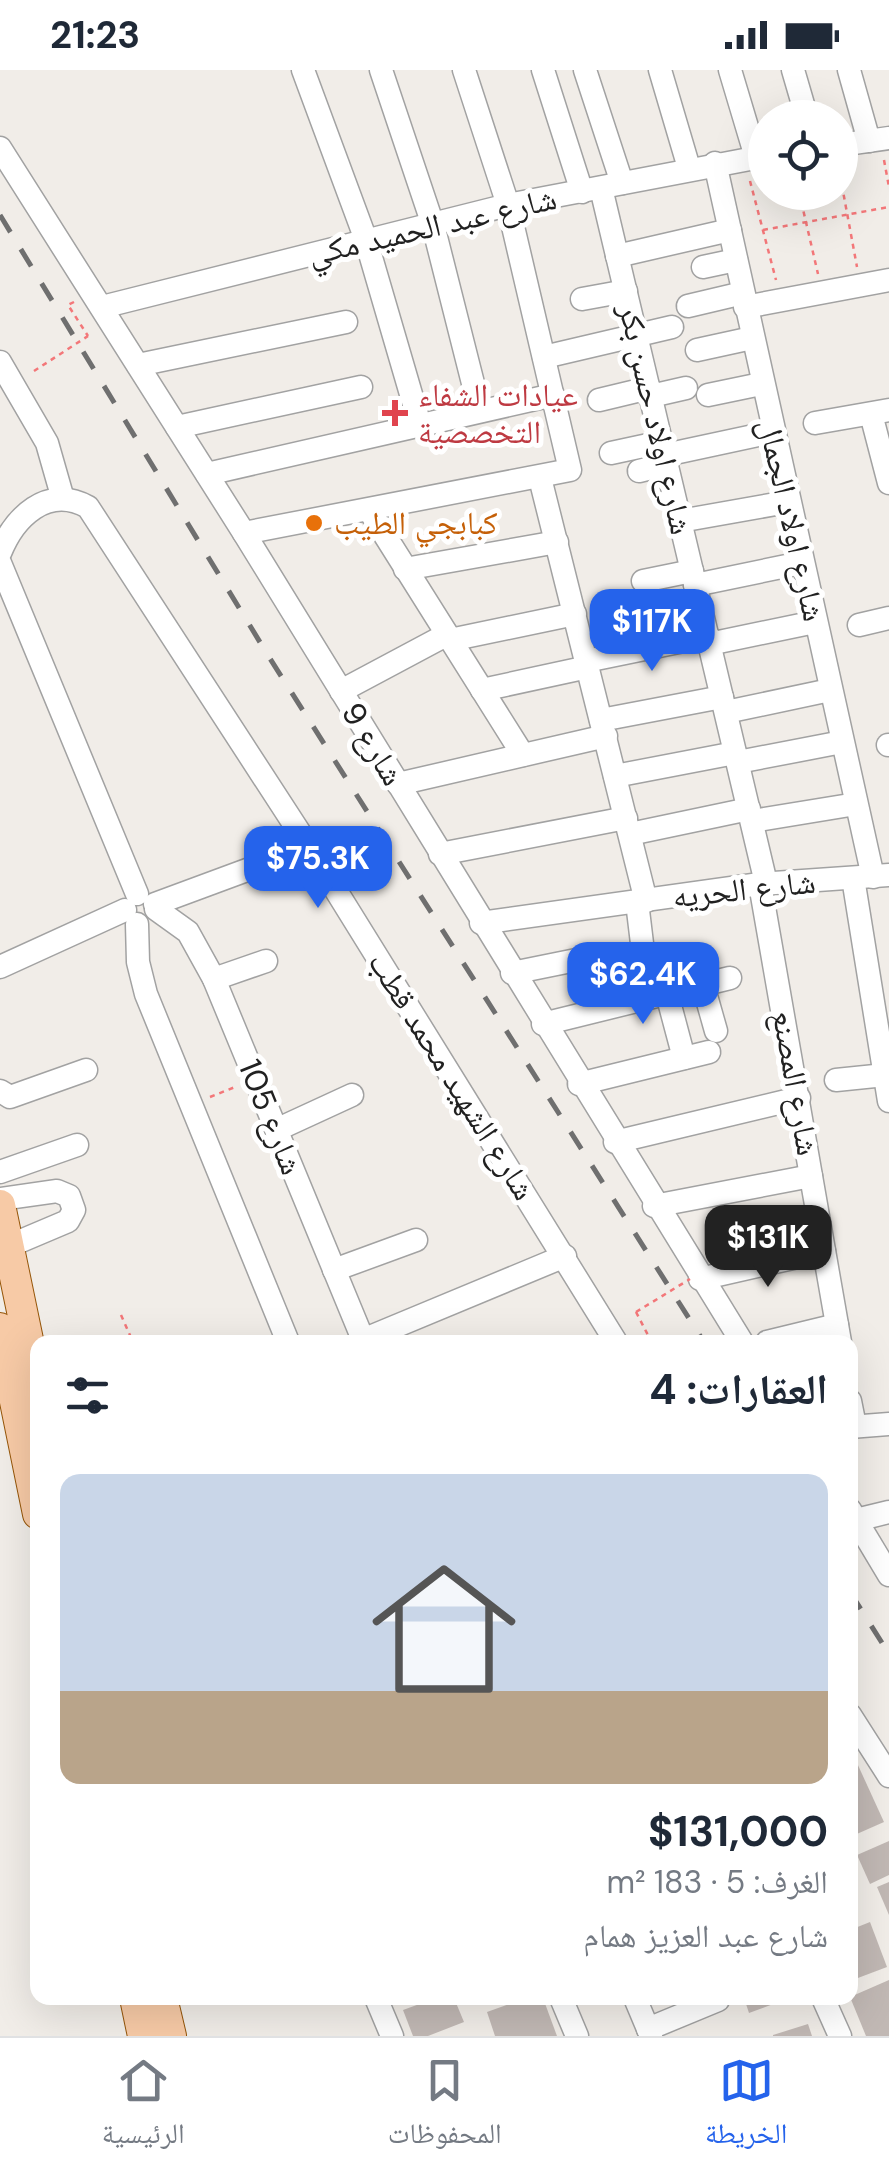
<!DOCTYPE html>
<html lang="ar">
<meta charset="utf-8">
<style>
body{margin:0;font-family:"DM Sans","Noto Naskh Arabic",sans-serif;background:#f6f6f7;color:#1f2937;direction:rtl;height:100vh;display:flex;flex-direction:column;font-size:38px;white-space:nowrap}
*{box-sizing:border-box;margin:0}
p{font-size:32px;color:#747a83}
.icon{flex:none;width:55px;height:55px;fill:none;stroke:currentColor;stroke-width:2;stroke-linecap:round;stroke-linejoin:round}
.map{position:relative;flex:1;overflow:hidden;direction:ltr}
.panel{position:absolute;left:30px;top:1265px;width:828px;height:670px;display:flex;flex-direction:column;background:#fff;border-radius:20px;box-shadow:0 10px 40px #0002;direction:rtl}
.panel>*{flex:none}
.fabs{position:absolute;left:748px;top:30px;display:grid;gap:20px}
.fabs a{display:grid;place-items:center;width:110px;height:110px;border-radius:50%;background:#fff;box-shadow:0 10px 40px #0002;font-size:50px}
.price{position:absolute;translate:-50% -85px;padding:0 22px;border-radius:20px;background:#2563eb;color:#fff;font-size:32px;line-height:65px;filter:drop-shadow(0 2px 5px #0008)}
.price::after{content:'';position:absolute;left:50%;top:60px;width:30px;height:22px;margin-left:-15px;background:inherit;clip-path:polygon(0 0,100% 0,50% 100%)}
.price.selected{background:#222;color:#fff}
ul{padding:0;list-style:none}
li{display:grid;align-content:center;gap:20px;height:530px;padding:0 30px}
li+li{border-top:2px solid #e0e1e3}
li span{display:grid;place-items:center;height:310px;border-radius:20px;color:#555}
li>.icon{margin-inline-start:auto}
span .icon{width:180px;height:180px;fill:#fffc;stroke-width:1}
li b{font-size:42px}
h2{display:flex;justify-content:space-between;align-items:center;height:120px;padding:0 30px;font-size:42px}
.status{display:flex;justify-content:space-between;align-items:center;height:70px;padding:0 50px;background:#fff;direction:ltr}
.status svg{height:28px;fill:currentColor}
.tabs{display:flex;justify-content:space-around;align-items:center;height:140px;border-top:2px solid #e0e1e3;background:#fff;font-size:28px;color:#747a83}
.tabs a{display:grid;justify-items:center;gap:5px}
.tabs .selected{color:#2563eb}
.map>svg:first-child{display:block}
.building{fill:#c1b8b4}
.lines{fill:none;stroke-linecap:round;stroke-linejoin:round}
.minor-casing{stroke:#a2a2a2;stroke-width:25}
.major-casing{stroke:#955508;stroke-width:32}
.path{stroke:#f37779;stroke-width:2.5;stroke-dasharray:5 5;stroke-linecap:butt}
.minor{stroke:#fff;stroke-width:22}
.major{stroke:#f7caa6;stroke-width:30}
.rail{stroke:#6f6f6f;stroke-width:5;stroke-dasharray:20 20;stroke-linecap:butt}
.path-bridge{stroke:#f37779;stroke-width:2.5;stroke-dasharray:5 5;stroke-linecap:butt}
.health-dot{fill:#e0444e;stroke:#fff;stroke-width:4}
.food-dot{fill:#e8710a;stroke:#fff;stroke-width:4}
.labels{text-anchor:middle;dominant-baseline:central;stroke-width:10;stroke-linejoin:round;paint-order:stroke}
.street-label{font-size:32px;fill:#212121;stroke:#fff}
.health-label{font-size:32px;fill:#be3a42;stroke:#fff;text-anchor:start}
.food-label{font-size:32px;fill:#c56008;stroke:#fff;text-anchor:start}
</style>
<div class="status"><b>21:23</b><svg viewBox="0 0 49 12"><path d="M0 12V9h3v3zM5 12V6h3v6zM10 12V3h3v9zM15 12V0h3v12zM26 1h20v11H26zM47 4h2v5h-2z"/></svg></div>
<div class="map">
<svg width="889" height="1966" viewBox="0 0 889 1966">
<rect width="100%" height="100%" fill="#f1ede8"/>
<g class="building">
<path d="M857,1693L884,1752L850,1767V1696Z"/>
<path d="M889,1771V1805L870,1814L857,1785Z"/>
<path d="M889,1812V1845L877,1817Z"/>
<path d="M870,1852L887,1897L850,1911V1860Z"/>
<path d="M889,1910V1966H866L850,1927Z"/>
<path d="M436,1928H454L464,1952L428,1966H413L403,1940Z"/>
<path d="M526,1928H543L557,1966H495L487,1942Z"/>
<path d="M744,1928H789L749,1943Z"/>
<path d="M808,1954L812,1966H773V1965Z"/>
</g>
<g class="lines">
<g class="minor-casing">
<g id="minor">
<path d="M303,0L366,170L420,355"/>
<path d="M381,0L433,155L480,341"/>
<path d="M543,0L582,122"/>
<path d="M585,0L622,113"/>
<path d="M660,0L689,98"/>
<path d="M730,0L756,87"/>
<path d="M793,0L807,48"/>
<path d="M849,0L869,71"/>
<path d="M840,75L889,68"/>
<path d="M0,78L244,463L742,1272"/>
<path d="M715,93L873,807"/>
<path d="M601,118L766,813"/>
<path d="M617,186L730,160"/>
<path d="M703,197L736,190"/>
<path d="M582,229L626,221"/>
<path d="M688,236L743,223"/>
<path d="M102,237L508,135L765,86"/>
<path d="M745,237L889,210"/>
<path d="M697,280L752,268"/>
<path d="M544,287L672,257"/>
<path d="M0,292L47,373L63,429"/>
<path d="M138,295L346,252"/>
<path d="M708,325L761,314"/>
<path d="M651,326L686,318"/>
<path d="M599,330L649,318"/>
<path d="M871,344L889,413"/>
<path d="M815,353L889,340"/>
<path d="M177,357L361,317"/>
<path d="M611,383L662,372"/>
<path d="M665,385L772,362"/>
<path d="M639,401L667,394"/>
<path d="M207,404L553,325"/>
<path d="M540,408L646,831"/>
<path d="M369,440L523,685"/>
<path d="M680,451L787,432"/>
<path d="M244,463L570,400L508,135L464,0"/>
<path d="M0,483C14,448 47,414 88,437L309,777L616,1272"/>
<path d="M0,493L137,824"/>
<path d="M405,499L557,472"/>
<path d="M643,511L692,501"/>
<path d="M695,515L801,493"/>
<path d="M859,555L889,548"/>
<path d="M450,570L575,544"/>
<path d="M709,574L815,552"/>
<path d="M586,591L708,566"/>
<path d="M482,620L588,597"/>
<path d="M341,621L446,565"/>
<path d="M726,642L830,620"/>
<path d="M601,650L722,627"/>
<path d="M888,675H889"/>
<path d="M738,692L842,672"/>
<path d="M615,706L735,683"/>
<path d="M398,714L606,666"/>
<path d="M752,751L856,734"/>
<path d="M630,764L749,739"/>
<path d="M440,784L626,748"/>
<path d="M853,808L889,1031"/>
<path d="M760,814L840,1272"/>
<path d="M637,832L644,890"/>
<path d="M155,834L309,777"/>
<path d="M156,839L188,862L214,909L364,1272"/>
<path d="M481,853L760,814L889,805"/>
<path d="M137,854L138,892L146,924L288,1272"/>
<path d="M0,897L125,840"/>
<path d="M512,903L591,887"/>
<path d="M214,909L266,891"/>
<path d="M703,915L716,961"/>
<path d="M667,924L684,988"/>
<path d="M543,954L730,908"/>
<path d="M836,1010L885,1005"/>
<path d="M579,1014L709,982"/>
<path d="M0,1021L10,1027L86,1000"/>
<path d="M276,1060L352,1025"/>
<path d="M615,1072L799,1028"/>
<path d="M0,1102L77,1075"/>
<path d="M0,1129L57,1121L69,1126L74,1140L68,1151L9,1176"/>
<path d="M654,1136L811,1106"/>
<path d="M334,1200L416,1170"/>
<path d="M700,1209L824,1181"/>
<path d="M358,1272L565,1186"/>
<path d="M767,1272L837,1255"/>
<path d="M850,1331L855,1356"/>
<path d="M850,1357L889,1354"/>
<path d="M850,1440L889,1505"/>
<path d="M856,1450L889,1442"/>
<path d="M850,1645L889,1706"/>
<path d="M376,1928L392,1966"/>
<path d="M561,1928L577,1966"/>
<path d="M635,1928L651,1966"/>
<path d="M823,1928L840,1966"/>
<path d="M648,1959L718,1930"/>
</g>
</g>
<g class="major-casing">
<g id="major">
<path d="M0,1135L38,1318"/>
<path d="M0,1258L38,1444"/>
<path d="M135,1928L143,1966"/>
<path d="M162,1928L171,1966"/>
</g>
</g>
<g class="path">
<path d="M884,90L889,117"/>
<path d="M840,105L857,197"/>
<path d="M750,111L776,210"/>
<path d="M799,122L818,204"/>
<path d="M763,160L889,137"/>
<path d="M74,232L68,235L88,266"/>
<path d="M210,1027L235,1017"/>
<path d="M636,1242L650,1269L644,1272"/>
<path d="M121,1245L133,1272"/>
</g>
<use href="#minor" class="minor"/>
<use href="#major" class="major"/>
<g class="rail">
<path d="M0,145L269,587L704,1272"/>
<path d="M850,1522L889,1584"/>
</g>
<g class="path-bridge">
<path d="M34,301L88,266"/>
<path d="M636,1242L690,1209"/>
</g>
</g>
<path class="health-dot" d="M390 328h10v10h10v10h-10v10h-10v-10h-10v-10h10z"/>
<circle class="food-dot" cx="314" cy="453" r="10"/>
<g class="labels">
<g class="street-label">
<text transform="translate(432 156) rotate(-13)">شارع عبد الحميد مكي</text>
<text transform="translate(656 349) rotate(77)">شارع اولاد حسن بكر</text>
<text transform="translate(792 450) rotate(77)">شارع اولاد الجمال</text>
<text transform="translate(373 674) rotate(59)">شارع 9</text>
<text transform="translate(744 819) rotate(-6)">شارع الحريه</text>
<text transform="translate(452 1006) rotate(58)">شارع الشهيد محمد قطب</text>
<text transform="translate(796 1013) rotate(80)">شارع المصنع</text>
<text transform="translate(271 1047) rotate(68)">شارع 105</text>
</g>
<g class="health-label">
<text x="418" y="325">عيادات الشفاء<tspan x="418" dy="37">التخصصية</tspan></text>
</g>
<g class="food-label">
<text x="334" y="453">كبابجي الطيب</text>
</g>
</g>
</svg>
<div class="fabs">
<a><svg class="icon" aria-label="locate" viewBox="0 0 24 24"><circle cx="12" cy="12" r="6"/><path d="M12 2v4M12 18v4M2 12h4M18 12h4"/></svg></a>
</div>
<b class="price" style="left:652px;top:604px">$117K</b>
<b class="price" style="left:318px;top:841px">$75.3K</b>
<b class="price" style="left:643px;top:957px">$62.4K</b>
<b class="price selected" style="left:768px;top:1220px">$131K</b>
<section class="panel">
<h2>العقارات: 4<svg class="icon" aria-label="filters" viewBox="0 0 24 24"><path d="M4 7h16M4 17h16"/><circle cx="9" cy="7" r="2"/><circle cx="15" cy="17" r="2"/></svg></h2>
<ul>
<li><span style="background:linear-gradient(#c9d6e8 70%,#b9a48a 0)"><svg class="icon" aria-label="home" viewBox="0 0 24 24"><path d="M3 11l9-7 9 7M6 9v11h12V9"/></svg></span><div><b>$131,000</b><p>الغرف: 5 · 183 m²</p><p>شارع عبد العزيز همام</p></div></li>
</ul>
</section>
</div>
<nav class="tabs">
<a class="selected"><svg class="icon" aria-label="map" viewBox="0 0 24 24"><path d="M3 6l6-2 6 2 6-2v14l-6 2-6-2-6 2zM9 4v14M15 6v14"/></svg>الخريطة</a>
<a><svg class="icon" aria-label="saved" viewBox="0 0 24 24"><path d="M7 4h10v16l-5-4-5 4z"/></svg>المحفوظات</a>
<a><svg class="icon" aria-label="home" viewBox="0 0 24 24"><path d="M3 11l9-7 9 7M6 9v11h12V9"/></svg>الرئيسية</a>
</nav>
